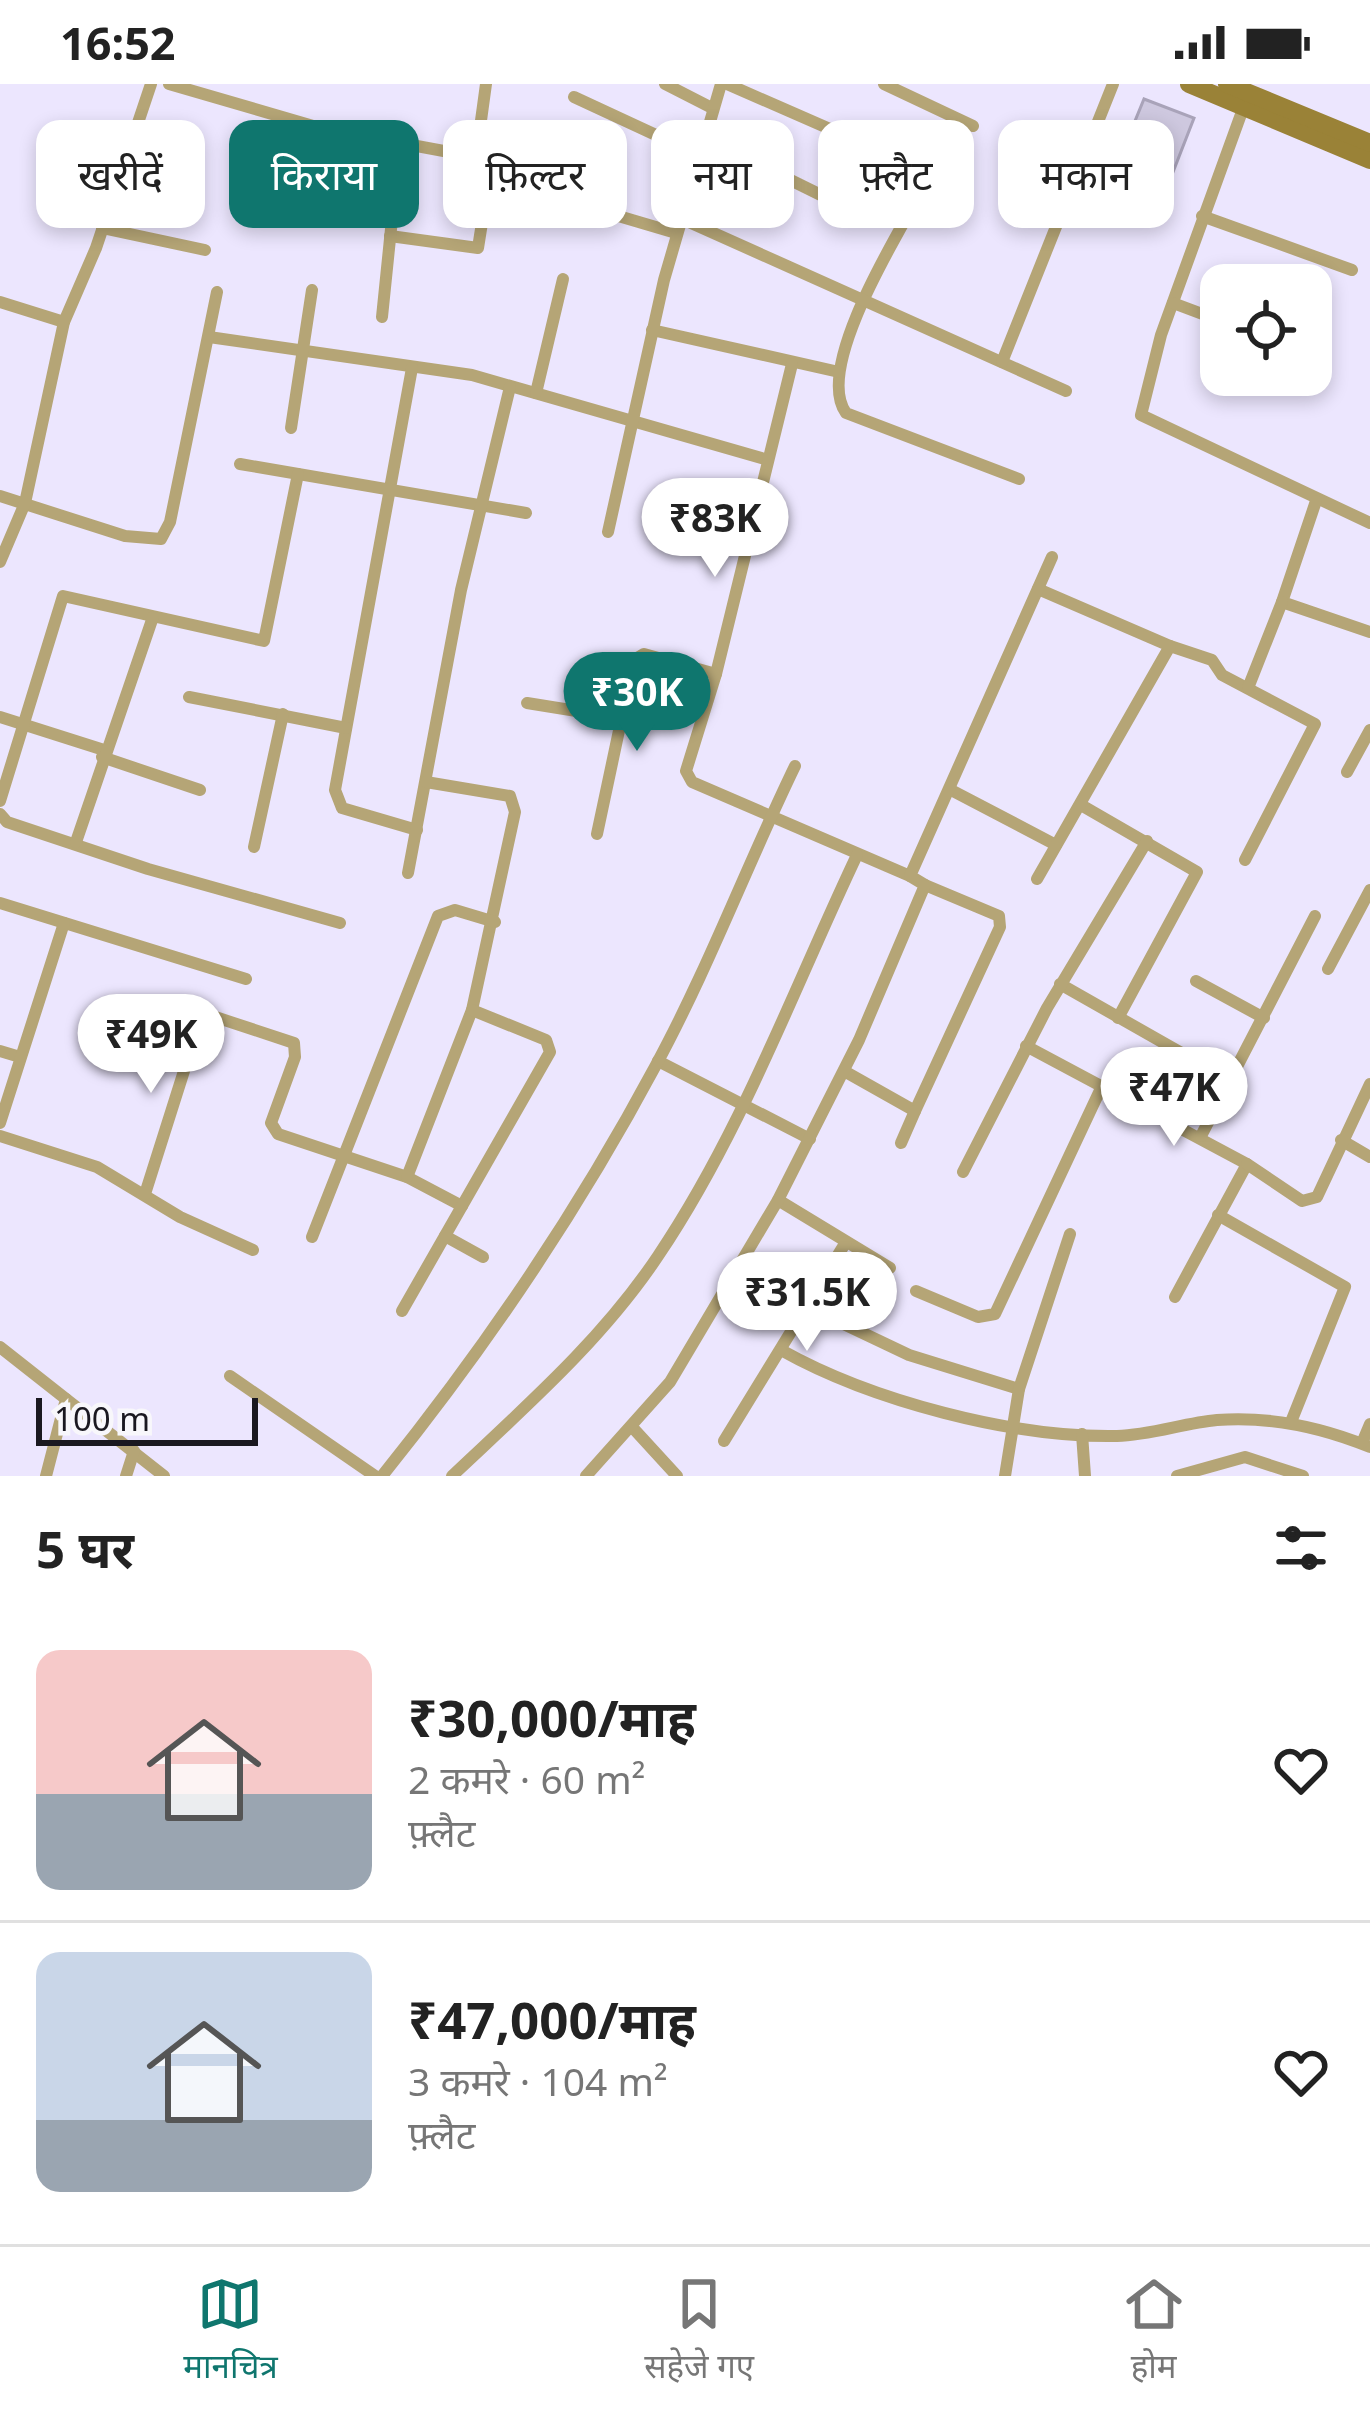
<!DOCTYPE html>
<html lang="hi">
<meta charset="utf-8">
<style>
body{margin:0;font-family:"Noto Sans","Noto Sans Devanagari",sans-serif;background:#f2f2f2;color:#222;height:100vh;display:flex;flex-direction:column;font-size:45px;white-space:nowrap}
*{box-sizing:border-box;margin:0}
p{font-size:39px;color:#767676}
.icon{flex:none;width:66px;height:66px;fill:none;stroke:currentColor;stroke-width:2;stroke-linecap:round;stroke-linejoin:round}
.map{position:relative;height:1392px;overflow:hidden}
.sheet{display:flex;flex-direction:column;background:#fff;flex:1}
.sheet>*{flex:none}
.banner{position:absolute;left:36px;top:36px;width:1299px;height:108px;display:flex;gap:24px}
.fabs{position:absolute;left:1200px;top:180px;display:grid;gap:24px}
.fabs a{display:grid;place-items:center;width:132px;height:132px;border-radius:24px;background:#fff;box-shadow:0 6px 18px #0003;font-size:60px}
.scale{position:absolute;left:36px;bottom:30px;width:222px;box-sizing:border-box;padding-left:12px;border:6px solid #1a1820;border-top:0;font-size:33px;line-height:42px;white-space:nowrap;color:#1a1820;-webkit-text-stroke:9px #f8f7fb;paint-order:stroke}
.price{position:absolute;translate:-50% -102px;padding:0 27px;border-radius:42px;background:#fff;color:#222;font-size:39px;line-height:78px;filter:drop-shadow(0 3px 6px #0008)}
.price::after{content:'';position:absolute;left:50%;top:72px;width:36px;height:27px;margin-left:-18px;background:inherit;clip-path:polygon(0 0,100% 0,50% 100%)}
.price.active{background:#0f766e;color:#fff}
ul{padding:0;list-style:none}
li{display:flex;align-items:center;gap:36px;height:300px;padding:0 36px}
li+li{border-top:3px solid #e0e0e0}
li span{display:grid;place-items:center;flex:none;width:336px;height:240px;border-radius:24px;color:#555}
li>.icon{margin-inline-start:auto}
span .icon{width:144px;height:144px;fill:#fffc;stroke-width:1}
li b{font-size:51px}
h2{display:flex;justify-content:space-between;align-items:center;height:144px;padding:0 36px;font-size:51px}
.pill{padding:0 42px;border-radius:24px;background:#fff;box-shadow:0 6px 18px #0003;font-size:42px;line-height:108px}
.pill.active{background:#0f766e;color:#fff}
.status{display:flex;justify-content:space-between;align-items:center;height:84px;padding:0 60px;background:#fff;direction:ltr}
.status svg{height:33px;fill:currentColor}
.dock{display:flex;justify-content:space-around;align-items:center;height:168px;border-top:3px solid #e0e0e0;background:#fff;font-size:33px;color:#767676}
.dock a{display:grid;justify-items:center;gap:6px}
.dock .active{color:#0f766e}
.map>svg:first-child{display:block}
.building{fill:#cec8df;stroke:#a9a3b9;stroke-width:3}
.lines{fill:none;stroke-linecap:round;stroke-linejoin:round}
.street{stroke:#b5a576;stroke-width:12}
.secondary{stroke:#9a8237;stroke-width:18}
</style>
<div class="status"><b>16:52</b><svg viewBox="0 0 49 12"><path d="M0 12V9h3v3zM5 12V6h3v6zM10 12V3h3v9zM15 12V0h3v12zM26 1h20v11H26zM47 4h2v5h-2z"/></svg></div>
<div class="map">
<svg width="1370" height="1392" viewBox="0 0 1370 1392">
<rect width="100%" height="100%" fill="#ece6fe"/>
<path class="building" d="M1144,15L1194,34L1166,106L1115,86Z"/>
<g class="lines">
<g class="street">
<path d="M169,0L320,44L476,73L491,82L478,164L390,152"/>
<path d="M665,0L712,24"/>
<path d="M727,0L967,105"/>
<path d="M884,0L973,42"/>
<path d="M574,13L699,71"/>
<path d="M1244,22L1161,251L1141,331L1370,439"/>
<path d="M703,53L833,117"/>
<path d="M476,73L486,0"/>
<path d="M931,90C906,137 812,282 846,329L1019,395"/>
<path d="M116,106L192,121"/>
<path d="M571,118L676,149"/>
<path d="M1202,132L1352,186"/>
<path d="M680,134L1066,307"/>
<path d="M102,144L205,166"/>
<path d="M0,218L64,238"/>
<path d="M1173,219L1221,237"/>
<path d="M382,233L400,57"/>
<path d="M652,246L839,288"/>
<path d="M209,253L472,291L768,376"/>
<path d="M1311,265L1325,269"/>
<path d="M1002,278L1113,0"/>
<path d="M792,280L716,590L686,687L692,698L910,792"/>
<path d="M412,284L335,706L342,724L417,746"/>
<path d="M536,309L563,195"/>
<path d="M291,344L312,206"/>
<path d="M240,380L526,429"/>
<path d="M0,412L125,452L161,455L170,438L217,208"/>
<path d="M1316,417L1282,518L1370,548"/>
<path d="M608,448L664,196L721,0"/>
<path d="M0,478L25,419L64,238L96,164L151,0"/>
<path d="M1170,562L1212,576L1222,591L1315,640L1245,776"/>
<path d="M1248,604L1282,518"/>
<path d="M189,613L346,644"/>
<path d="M527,619L620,634"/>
<path d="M0,633L104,666"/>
<path d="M102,673L200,706"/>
<path d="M1347,688L1370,646"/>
<path d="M951,706L1056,761"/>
<path d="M0,717L63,512L264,557L298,390"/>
<path d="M1081,721L1197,788L1118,934"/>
<path d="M0,730L7,738L148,785L340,839"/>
<path d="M597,750L634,576L644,570L716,590"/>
<path d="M76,758L153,533"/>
<path d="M254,763L283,630"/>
<path d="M408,789L461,506L510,303"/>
<path d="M1037,795L1170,562L1038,505"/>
<path d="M0,819L246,895"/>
<path d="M1328,885L1370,806"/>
<path d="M1196,897L1264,934"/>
<path d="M1060,900L1229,996"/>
<path d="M176,920L294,959L295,973L271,1039L278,1050L407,1093L462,1122"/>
<path d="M1026,962L1247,1080L1175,1213"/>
<path d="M0,967L20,973"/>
<path d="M658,977L810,1055"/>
<path d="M844,987L915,1027L1000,843L999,832L925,801"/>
<path d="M0,1039L64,839"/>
<path d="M0,1052L97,1083L180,1133L253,1166"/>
<path d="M1201,1052L1315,832"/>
<path d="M1341,1056L1370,1073"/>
<path d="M901,1059L915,1027"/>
<path d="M1247,1080L1302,1117L1317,1113L1370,1000"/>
<path d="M963,1088L1047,924L1147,757"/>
<path d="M407,1093L472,926L515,728L510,712L426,698"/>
<path d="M145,1110L203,927"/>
<path d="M778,1116L890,1184"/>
<path d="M1218,1131L1345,1203L1291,1338"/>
<path d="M445,1152L483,1173"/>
<path d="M312,1153L438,832L455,826L495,838"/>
<path d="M916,1207L978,1233L995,1230L1102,1002"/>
<path d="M808,1223L909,1271L1019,1305"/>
<path d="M402,1227L550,968L546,956L472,926"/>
<path d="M0,1263L66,1315L46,1392"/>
<path d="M781,1266C872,1317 1013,1354 1117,1352C1151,1351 1184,1339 1217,1336C1271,1332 1321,1343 1370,1363"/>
<path d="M230,1292L375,1392"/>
<path d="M66,1315L164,1392"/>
<path d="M633,1344L677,1392"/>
<path d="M1082,1350L1085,1392"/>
<path d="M724,1357L846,1158"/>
<path d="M1362,1359L1370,1340"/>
<path d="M126,1392L134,1367"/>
<path d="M382,1392C486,1263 578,1127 656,981C708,885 747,781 795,682"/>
<path d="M452,1392C525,1323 602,1256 658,1172C742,1047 793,906 857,771"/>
<path d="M586,1392L670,1298L778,1116L859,956L925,801L910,792L1052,473"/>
<path d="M1005,1392L1019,1305L1070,1150"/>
<path d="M1177,1392L1245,1373L1303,1392"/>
</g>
<g class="secondary">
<path d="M1189,0L1370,76"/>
<path d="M1227,0L1370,59"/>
</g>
</g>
</svg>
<div class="fabs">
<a><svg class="icon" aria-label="locate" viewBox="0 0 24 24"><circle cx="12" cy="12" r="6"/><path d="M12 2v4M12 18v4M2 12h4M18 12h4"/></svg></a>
</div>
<div class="scale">100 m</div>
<b class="price" style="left:715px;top:496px">₹83K</b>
<b class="price active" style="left:637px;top:670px">₹30K</b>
<b class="price" style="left:151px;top:1012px">₹49K</b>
<b class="price" style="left:1174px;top:1065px">₹47K</b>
<b class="price" style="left:807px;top:1270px">₹31.5K</b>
<div class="banner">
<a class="pill">खरीदें</a>
<a class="pill active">किराया</a>
<a class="pill">फ़िल्टर</a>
<a class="pill">नया</a>
<a class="pill">फ़्लैट</a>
<a class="pill">मकान</a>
</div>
</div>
<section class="sheet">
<h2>5 घर<svg class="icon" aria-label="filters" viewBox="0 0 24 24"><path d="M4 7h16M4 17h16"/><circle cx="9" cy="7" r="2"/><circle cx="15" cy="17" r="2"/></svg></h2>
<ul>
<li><span style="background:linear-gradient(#f6c9c9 60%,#9aa5b1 0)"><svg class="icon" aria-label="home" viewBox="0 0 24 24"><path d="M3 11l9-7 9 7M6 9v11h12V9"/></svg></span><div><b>₹30,000/माह</b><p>2 कमरे · 60 m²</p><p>फ़्लैट</p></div><svg class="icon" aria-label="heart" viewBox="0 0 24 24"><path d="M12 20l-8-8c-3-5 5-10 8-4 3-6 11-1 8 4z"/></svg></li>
<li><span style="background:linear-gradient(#c9d6e8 70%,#9aa5b1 0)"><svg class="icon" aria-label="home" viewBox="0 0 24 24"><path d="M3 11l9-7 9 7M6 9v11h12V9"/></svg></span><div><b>₹47,000/माह</b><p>3 कमरे · 104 m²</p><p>फ़्लैट</p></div><svg class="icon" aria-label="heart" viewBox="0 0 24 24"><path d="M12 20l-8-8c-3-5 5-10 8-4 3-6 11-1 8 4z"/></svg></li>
</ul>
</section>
<nav class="dock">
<a class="active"><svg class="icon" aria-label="map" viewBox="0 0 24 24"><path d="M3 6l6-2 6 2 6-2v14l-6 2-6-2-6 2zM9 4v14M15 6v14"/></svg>मानचित्र</a>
<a><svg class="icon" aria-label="saved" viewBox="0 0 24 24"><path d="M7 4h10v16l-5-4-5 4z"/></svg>सहेजे गए</a>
<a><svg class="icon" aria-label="home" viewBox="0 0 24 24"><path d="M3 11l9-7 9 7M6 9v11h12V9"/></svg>होम</a>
</nav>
